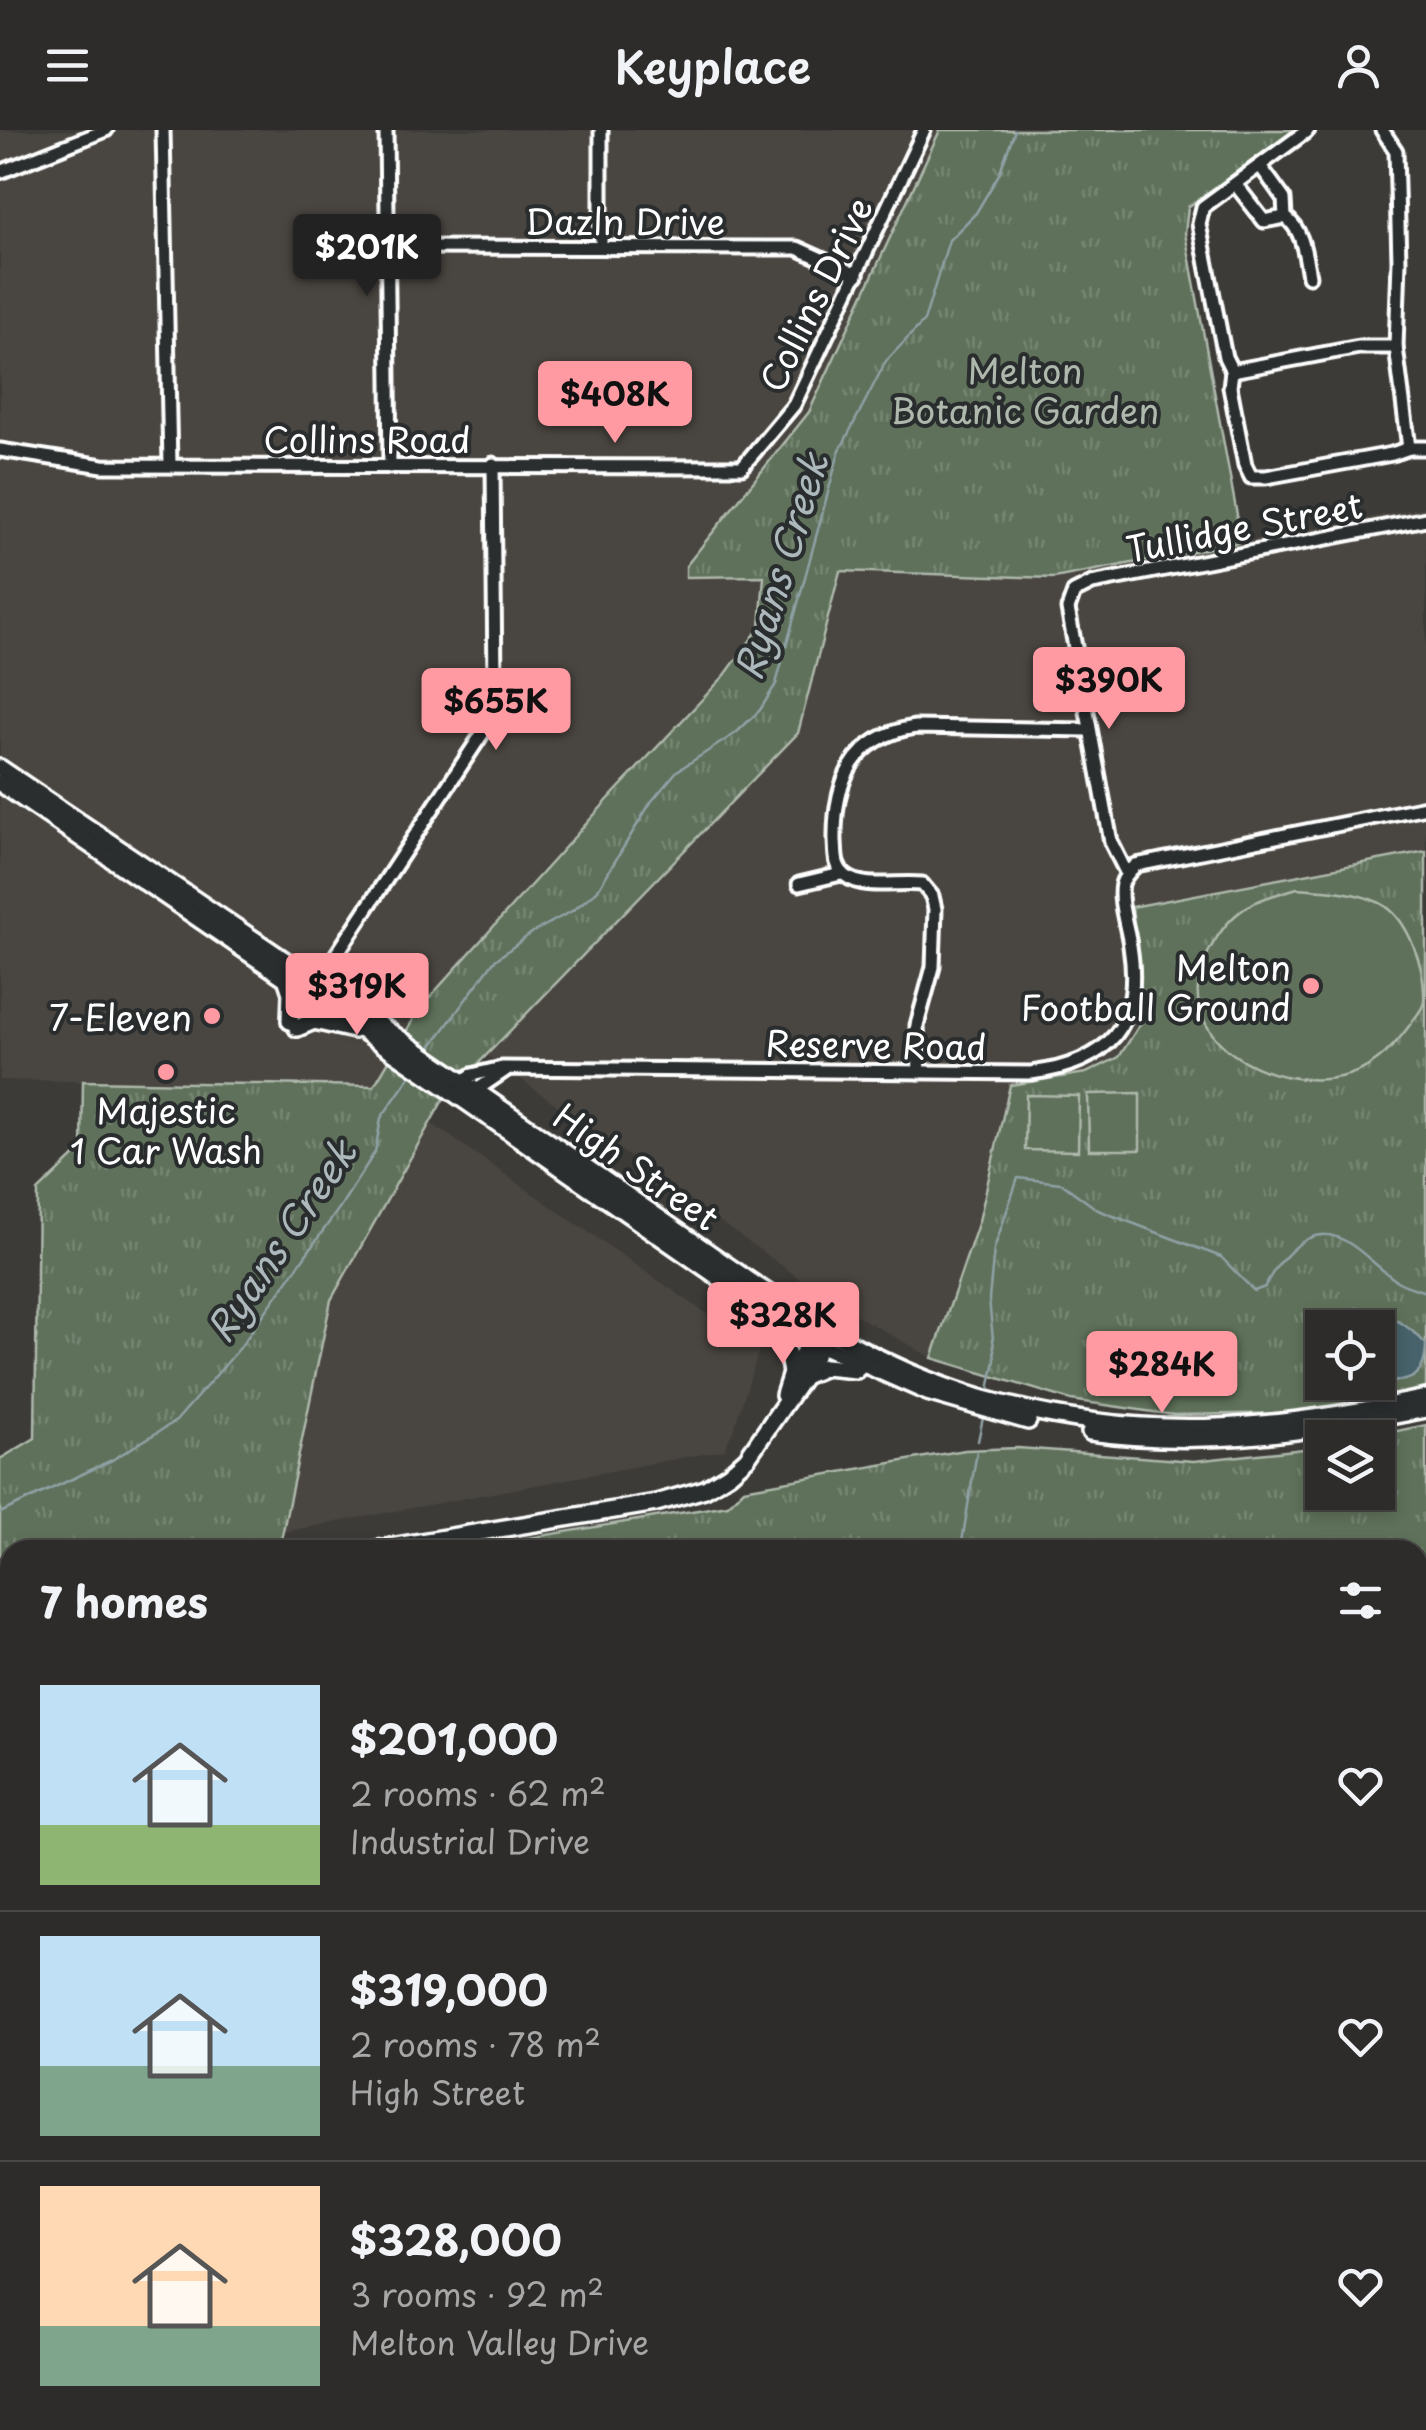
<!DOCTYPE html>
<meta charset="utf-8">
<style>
body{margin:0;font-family:"Playpen Sans",sans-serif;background:#3a3836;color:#f1f3f6;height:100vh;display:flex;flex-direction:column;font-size:38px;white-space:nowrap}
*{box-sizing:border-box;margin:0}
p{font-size:32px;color:#a7a7a8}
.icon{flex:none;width:55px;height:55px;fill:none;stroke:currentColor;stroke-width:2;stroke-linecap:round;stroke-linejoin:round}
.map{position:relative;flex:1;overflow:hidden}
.details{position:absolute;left:0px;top:1410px;width:1428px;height:890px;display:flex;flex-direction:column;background:#2e2c2a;border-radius:30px 30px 0 0;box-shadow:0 5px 15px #0003,0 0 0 2px #494847}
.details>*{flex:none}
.tools{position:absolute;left:1305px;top:1180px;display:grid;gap:20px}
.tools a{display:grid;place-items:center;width:90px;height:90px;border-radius:0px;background:#2e2c2a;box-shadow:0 5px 15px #0003,0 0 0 2px #494847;font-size:50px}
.price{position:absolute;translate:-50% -85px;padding:0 22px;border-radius:10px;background:#ff9aa2;color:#111;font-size:32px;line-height:65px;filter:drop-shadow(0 2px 5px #0008)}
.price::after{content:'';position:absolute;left:50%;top:60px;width:30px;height:22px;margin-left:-15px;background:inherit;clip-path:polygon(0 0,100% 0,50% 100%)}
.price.current{background:#222;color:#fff}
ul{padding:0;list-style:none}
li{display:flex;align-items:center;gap:30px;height:250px;padding:0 40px}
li+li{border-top:2px solid #494847}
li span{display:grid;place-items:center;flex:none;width:280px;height:200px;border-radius:0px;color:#555}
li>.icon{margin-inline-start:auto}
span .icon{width:120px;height:120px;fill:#fffc;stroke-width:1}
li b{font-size:42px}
h2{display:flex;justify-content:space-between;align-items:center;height:120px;padding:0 40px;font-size:42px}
header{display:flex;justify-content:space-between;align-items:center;height:130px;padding:0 40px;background:#2e2c2a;font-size:45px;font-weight:600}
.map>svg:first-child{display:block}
.built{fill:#4a453f}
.grass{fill:url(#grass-tufts);stroke:#aeb8ac;stroke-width:2.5;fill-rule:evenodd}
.pitch{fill:#5e715a;stroke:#aeb8ac;stroke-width:2.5}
.water{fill:#46626b;stroke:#90a1a6;stroke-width:2.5}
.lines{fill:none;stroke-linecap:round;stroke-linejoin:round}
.stream{stroke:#90a1a6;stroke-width:2.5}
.street-casing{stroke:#fff;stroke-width:19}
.secondary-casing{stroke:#fff;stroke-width:22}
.street{stroke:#2a2d2e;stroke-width:11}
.secondary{stroke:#2a2d2e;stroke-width:15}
.poi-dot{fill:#ff9aa2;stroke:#2a2d2e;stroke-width:4}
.labels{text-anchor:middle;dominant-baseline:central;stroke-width:8;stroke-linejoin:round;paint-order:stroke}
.street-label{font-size:35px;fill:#fff;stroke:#2a2d2e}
.park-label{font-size:35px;fill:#aeb8ac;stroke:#2a2d2e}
.poi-label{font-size:35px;fill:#fff;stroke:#2a2d2e;text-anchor:end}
.water-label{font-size:38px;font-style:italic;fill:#acb8bc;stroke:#2a2d2e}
</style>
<header><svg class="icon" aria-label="menu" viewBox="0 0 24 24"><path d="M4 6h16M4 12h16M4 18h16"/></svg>Keyplace<svg class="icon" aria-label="person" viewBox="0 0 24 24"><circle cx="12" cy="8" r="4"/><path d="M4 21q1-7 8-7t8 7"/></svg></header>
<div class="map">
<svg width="1426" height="2300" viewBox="0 0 1426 2300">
<defs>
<pattern id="grass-tufts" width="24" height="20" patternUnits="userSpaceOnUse" patternTransform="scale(2.5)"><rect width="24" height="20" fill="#5e715a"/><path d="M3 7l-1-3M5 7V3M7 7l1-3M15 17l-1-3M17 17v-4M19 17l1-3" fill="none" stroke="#768673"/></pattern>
</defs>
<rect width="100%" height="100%" fill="#3d3b38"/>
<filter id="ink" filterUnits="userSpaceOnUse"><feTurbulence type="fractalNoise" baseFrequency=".01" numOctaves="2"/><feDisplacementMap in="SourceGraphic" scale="20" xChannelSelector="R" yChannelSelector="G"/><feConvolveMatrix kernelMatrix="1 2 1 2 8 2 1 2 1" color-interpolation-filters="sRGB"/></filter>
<g filter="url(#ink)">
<g class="built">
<path d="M0,0H940L809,282L686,436L687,447L764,446L760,497L725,545L614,663L420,878L374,956L0,950Z"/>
<path d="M1426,377V721L1132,777L1144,888L1119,927L1086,943L1010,956L978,1091L932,1228L831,1171L487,925L840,441L1054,448Z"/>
<path d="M431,993L759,1220L734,1299L724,1320L283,1402L331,1170Z"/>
</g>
<g class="grass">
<path d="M940,0H1294L1188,77L1185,103L1242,412L1054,448L840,441L798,603L443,970L331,1170L279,1420H10V1480L0,1482V1329L35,1308L38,1061L82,1019L83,951L374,956L420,878L614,663L725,545L760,497L764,446L686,447V436L809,282Z"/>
<path d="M1426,721V1259L1307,1283L1174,1285L1071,1270L932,1228L979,1091L1010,955L1086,943L1119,927L1144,888L1132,777ZM1322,1198H1378V1252H1322Z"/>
<path d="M1426,1295V1682L1418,1690V1420H456L728,1375L744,1359L965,1320L1018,1318L1194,1331L1322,1317V1362H1378V1308L1368,1307Z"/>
<path d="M0,1573L10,1578V1651L0,1643Z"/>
<path d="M1426,2199V2300H1387L1391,2290H1418V2214Z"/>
<path d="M10,2213V2290H554L556,2300H0V2224Z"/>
<path d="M591,2290H817L807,2300H595Z"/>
</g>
<g class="pitch">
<path d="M1297,758C1325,760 1354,761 1380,773C1409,787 1426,841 1424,872C1423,879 1416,886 1412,892C1402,906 1390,921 1376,931C1309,982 1157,921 1208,823C1218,803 1233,783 1254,773C1267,766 1283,763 1297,758Z"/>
<path d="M1140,963V1020H1089L1088,964Z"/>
<path d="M1026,965L1079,966L1078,1021L1025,1020Z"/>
</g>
<path class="water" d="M1357,1178C1387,1182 1405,1192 1426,1214C1426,1249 1409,1253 1378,1252V1198L1331,1197L1339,1185Z"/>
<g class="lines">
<g class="stream">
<path d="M428,921L494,831L533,802L572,781L597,761L651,672L677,641L736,603L760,580L776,554L839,322L886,231L924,191L949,110L976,83L999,44L1015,0"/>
<path d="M988,1265L995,1230L989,1169L994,1119L1018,1048L1061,1053L1098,1080L1221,1127L1254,1161L1265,1157C1272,1141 1280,1132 1292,1120C1334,1080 1363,1129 1397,1151C1405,1156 1417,1159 1426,1162"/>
<path d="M978,1311L984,1283"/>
<path d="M0,1383L112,1330L176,1291L239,1219L340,1077L375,1022L381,988L412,944"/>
<path d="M970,1420L962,1412L977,1321"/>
<path d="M41,2300L46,2290"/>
<path d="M1417,2300L1426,2290"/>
</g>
<g class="street-casing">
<g id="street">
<path d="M163,0L170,335"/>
<path d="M386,0L390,337"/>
<path d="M601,0V117"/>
<path d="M1308,0L1203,77L1199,94L1225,227L1232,241L1230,257L1245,335L1251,347H1266L1392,324L1409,318H1426"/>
<path d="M1382,0L1396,21L1399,131L1396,217L1409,318"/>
<path d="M0,42L106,0"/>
<path d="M1236,55L1264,91L1285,87L1284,69L1261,37"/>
<path d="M1285,87C1303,99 1305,125 1309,146"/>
<path d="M387,117L797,118L857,145"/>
<path d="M1232,241L1359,217H1396"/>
<path d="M0,320L103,336L742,337L794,275L924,0"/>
<path d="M1127,744L1111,712L1068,479L1074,462L1092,453L1426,389"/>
<path d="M799,754L841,744"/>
<path d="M317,854L486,598L495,557L493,334"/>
<path d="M919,942L917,895L933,837L935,779L932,766L922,754C899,751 864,760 846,746C834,737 836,724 835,711C834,652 852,607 915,597L1088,600"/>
<path d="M456,955L472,945L502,938L1031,943C1109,933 1143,896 1130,816C1128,798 1118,772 1122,754C1124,746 1131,740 1136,735L1426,677"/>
<path d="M472,963L506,940"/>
<path d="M0,1777L10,1785"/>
<path d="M0,1994L10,1989"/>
<path d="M1418,2039L1426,2031"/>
<path d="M1418,2142L1426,2145"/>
<path d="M1205,2290L1215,2294L1312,2296L1326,2290"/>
<path d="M878,2300L888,2290"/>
<path d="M1150,2300L1160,2290"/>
</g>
</g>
<g class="secondary-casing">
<g id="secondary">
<path d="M0,638C175,757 352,874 525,995C579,1032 632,1069 685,1106C779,1172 873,1238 984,1269C1141,1313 1269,1301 1426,1268"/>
<path d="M0,653L451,961L809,1210L927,1262L1028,1291"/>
<path d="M286,848L291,863L290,891"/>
<path d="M297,898L314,891L354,900"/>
<path d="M782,1193L791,1243"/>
<path d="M806,1245L825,1237L856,1240"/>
<path d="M784,1265L791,1243L814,1205"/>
<path d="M1090,1302C1205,1318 1313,1302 1426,1279"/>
<path d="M372,1420L656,1373L705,1359L729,1344L747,1328L803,1247L815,1226L819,1210"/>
<path d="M0,1552C12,1539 10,1526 0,1514L10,1508"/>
<path d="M1418,1740L1426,1732"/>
<path d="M567,2290L568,2300"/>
<path d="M579,2290L583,2300"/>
<path d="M834,2300L845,2290"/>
</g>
</g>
<use href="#street" class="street"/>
<use href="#secondary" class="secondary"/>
</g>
</g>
<g class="poi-dot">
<circle cx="1311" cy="856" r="10"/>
<circle cx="212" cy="886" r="10"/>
<circle cx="166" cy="942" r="10"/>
</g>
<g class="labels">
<g class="street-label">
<text x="625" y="90">Dazln Drive</text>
<text transform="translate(815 164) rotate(-64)">Collins Drive</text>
<text x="367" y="308">Collins Road</text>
<text transform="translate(1244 396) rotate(-11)">Tullidge Street</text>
<text transform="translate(876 914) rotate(1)">Reserve Road</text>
<text transform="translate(637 1036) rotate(35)">High Street</text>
</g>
<g class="park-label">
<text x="1025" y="239">Melton<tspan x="1025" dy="40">Botanic Garden</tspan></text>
</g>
<g class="poi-label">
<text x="1291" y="836">Melton<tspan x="1291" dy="40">Football Ground</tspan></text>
<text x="192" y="886">7-Eleven</text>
<text x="166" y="979" text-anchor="middle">Majestic<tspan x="166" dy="40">1 Car Wash</tspan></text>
</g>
<g class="water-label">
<text transform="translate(780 436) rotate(-73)">Ryans Creek</text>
<text transform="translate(280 1110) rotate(-56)">Ryans Creek</text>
</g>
</g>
</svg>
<div class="tools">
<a><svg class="icon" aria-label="locate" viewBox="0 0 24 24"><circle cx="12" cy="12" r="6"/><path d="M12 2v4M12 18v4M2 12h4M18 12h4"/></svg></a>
<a><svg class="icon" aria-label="layers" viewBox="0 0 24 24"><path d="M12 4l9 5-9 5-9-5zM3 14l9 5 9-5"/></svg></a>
</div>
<b class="price current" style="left:367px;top:169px">$201K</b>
<b class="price" style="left:615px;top:316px">$408K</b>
<b class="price" style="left:1109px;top:602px">$390K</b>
<b class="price" style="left:496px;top:623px">$655K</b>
<b class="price" style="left:357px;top:908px">$319K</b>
<b class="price" style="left:783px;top:1237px">$328K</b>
<b class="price" style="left:1162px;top:1286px">$284K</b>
<section class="details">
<h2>7 homes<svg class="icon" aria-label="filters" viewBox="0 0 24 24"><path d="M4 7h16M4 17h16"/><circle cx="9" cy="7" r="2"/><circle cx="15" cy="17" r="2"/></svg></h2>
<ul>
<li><span style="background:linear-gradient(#bfe0f5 70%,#8fb573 0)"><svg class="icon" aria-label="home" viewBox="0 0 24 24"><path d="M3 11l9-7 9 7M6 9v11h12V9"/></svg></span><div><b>$201,000</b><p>2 rooms · 62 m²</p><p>Industrial Drive</p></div><svg class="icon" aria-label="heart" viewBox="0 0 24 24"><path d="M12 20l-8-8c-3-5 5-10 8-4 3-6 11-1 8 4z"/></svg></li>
<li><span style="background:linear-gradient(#bfe0f5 65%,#7fa58c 0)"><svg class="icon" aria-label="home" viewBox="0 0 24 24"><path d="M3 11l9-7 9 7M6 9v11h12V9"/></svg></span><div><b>$319,000</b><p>2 rooms · 78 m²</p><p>High Street</p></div><svg class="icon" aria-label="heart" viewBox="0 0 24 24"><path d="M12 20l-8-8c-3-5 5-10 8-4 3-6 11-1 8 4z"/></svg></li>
<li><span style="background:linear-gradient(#ffd9b3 70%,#7fa58c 0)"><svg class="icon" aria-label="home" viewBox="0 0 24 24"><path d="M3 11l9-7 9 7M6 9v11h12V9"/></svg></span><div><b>$328,000</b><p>3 rooms · 92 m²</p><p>Melton Valley Drive</p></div><svg class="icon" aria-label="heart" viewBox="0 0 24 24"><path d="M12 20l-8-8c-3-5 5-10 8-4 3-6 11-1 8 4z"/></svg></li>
</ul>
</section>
</div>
